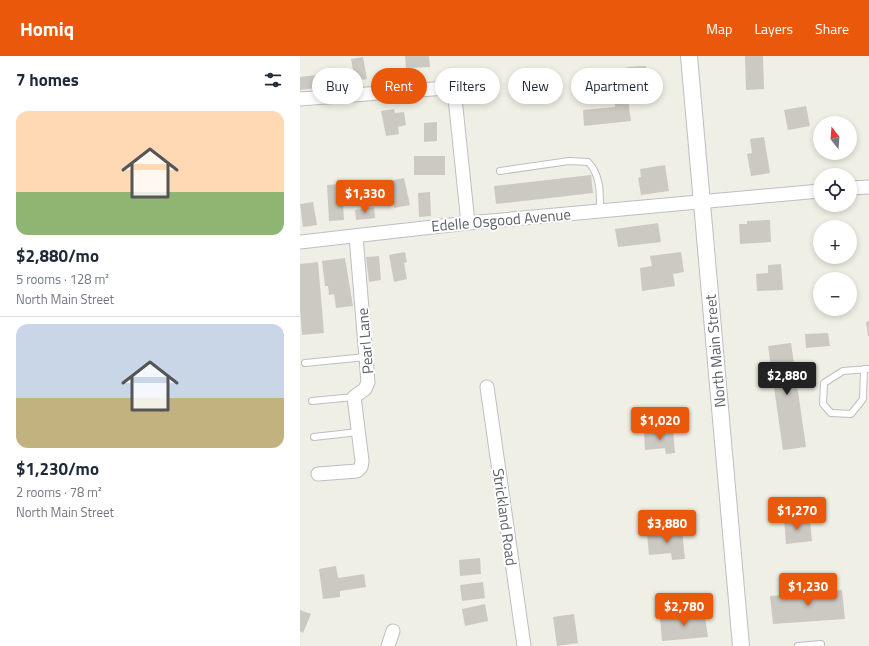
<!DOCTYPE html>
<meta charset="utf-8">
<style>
body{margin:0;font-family:"Titillium Web",sans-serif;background:#f2f2f3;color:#1f2937;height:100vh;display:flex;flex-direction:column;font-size:15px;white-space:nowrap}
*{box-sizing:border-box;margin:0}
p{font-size:13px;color:#747a83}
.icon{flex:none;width:22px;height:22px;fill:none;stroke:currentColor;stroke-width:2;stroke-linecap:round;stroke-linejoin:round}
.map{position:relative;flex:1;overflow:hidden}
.side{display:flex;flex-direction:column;background:#fff;width:300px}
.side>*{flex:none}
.top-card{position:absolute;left:12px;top:12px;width:380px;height:36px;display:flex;gap:8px}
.needle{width:26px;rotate:343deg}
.buttons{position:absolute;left:513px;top:60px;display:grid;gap:8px}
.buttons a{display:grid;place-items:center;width:44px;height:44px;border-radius:50%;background:#fff;box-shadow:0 2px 6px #0003;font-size:20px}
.price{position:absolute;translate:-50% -34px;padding:0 9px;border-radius:4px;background:#ea580c;color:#fff;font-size:13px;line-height:26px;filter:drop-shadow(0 1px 2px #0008)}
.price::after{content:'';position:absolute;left:50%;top:24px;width:12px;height:9px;margin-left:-6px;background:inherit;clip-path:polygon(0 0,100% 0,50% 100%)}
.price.on{background:#222;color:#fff}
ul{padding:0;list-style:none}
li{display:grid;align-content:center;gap:8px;height:212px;padding:0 16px}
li+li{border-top:1px solid #e0e1e3}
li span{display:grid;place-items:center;height:124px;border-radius:12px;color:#555}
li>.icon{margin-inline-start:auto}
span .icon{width:72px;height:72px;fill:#fffc;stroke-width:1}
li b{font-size:17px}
h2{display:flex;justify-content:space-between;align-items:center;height:48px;padding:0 16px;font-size:17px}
.pill{padding:0 14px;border-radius:18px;background:#fff;box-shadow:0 2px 6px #0003;font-size:14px;line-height:36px}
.pill.on{background:#ea580c;color:#fff}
header{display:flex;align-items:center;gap:24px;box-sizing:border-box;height:56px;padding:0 20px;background:#ea580c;color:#fff}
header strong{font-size:19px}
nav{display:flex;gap:22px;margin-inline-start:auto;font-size:14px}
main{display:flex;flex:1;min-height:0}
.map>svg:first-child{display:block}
.building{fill:#cbc9c2}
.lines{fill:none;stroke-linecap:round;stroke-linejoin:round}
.service-casing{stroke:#bdbec4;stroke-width:8}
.minor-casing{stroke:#bdbec4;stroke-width:15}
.tertiary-casing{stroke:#bdbec4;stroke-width:18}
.service{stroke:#fff;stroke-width:6}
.minor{stroke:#fff;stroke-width:13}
.tertiary{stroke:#fff;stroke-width:16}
.labels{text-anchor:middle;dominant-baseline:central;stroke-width:4;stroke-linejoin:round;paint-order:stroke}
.street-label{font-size:15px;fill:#5d6066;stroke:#fff}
</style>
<header>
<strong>Homiq</strong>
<nav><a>Map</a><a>Layers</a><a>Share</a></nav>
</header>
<main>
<section class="side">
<h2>7 homes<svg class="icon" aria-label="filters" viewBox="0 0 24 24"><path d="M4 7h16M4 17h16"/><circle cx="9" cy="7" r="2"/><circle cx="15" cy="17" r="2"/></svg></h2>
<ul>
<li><span style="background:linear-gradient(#ffd9b3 65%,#8fb573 0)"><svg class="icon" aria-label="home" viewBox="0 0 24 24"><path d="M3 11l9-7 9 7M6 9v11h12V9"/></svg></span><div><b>$2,880/mo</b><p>5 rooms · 128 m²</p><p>North Main Street</p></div></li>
<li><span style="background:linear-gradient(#c9d6e8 60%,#c2b280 0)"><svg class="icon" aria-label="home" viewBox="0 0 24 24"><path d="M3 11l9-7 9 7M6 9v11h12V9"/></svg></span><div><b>$1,230/mo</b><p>2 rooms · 78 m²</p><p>North Main Street</p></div></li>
</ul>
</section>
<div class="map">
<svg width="569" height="590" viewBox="0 0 569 590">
<rect width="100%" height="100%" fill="#f0efe5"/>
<g class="building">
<path d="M105,0H129L130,11L106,12Z"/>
<path d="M445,0H463L464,33L446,34Z"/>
<path d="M63,1L67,23L55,25L51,3Z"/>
<path d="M346,10L348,40L312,43L311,28L328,26L327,11Z"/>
<path d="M24,18L25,31L0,34V21Z"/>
<path d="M328,44L331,65L284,70L283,54L315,51V45Z"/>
<path d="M506,50L510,70L488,74L484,54Z"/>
<path d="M94,53L95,57L104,56L106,69L98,71L99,78L86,80L81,55Z"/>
<path d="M137,66V85L124,86V67Z"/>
<path d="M464,81L470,117L451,120L447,98L452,97L450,83Z"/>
<rect x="114" y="100" width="31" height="19"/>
<path d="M365,109L369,135L341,139L338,122L341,121L340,113Z"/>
<path d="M291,119L293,137L196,148L194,130Z"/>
<path d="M104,122L110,149L94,152L89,125Z"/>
<path d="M42,128L44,164L29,165L27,129Z"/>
<path d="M130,136L131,160L119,161L118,137Z"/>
<path d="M13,146L17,169L3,171L0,148Z"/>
<path d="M74,151L75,162L56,164L55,154Z"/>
<path d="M470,164L471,186L440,188L439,168H447V165Z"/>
<path d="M358,167L361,186L318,191L315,173Z"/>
<path d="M105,196L107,206L104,207L107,223L94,226L89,199Z"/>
<path d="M381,196L384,216L373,218L375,230L342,235L340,212L352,210L350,200Z"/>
<path d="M79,200L81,224L69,226L66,201Z"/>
<path d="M45,202L53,250L36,252L34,238L29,239L28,230H25L22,205Z"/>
<path d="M18,206L24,277L2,279L0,254V208Z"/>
<path d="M481,208L483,234L457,235L456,218L468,217V209Z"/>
<path d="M569,265V280H568L566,266Z"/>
<path d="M528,277L530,290L506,292L505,278Z"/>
<path d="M491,287L506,391L483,394L468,290Z"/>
<path d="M373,374L375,397L366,398L365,392L345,394L344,376Z"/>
<path d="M496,460L497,467L510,465L512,485L486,488L484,461Z"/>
<path d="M382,474L385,503L372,504L371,497L349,499L347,478Z"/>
<path d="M180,502L181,518L160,520L159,504Z"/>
<path d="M36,510L38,522L64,518L66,531L40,535V541L23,543L19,513Z"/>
<path d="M183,526L185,542L162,545L160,529Z"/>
<path d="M542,534L545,563L473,568L470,540Z"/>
<path d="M185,548L188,565L165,570L162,553Z"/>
<path d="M0,554L11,558L3,577L0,575Z"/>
<path d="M404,555L408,581L362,585L360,561Z"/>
<path d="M274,558L278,587L257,590L253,561Z"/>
</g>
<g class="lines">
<g class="service-casing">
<g id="service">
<path d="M200,115L269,105L288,106C301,119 300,138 300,155"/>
<path d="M5,307L66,301"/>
<path d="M564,313L563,343L551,358L531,357L523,348L524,327L543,315L569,313"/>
<path d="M12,345L54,341"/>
<path d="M14,381L58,376"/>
<path d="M498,590L521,588"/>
</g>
</g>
<g class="minor-casing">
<g id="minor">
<path d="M0,43L146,32L155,42L168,167"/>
<path d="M550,132L569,131"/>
<path d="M0,186L168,167L520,135"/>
<path d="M187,331L224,590"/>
<path d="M18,418L57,415L61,411L62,405L54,341L65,333L68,326L56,180"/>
<path d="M88,590L93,575"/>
</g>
</g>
<g class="tertiary-casing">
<path id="tertiary" d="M389,0L441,590"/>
</g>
<use href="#service" class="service"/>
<use href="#minor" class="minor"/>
<use href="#tertiary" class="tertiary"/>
</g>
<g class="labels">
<g class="street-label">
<text transform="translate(201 164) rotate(-5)">Edelle Osgood Avenue</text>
<text transform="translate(65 285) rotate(-95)">Pearl Lane</text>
<text transform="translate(415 295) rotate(-95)">North Main Street</text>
<text transform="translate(205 461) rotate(82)">Strickland Road</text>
</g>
</g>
</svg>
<div class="buttons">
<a><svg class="needle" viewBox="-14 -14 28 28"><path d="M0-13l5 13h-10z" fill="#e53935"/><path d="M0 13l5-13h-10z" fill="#747a83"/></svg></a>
<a><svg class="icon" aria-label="locate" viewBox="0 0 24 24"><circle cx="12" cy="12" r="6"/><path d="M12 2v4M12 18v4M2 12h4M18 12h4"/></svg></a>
<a>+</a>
<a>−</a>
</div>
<b class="price" style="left:65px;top:158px">$1,330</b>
<b class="price on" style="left:487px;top:340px">$2,880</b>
<b class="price" style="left:360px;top:385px">$1,020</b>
<b class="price" style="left:497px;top:475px">$1,270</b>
<b class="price" style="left:367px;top:488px">$3,880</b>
<b class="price" style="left:508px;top:551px">$1,230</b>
<b class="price" style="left:384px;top:571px">$2,780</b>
<div class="top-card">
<a class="pill">Buy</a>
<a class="pill on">Rent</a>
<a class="pill">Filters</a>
<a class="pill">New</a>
<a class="pill">Apartment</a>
</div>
</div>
</main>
